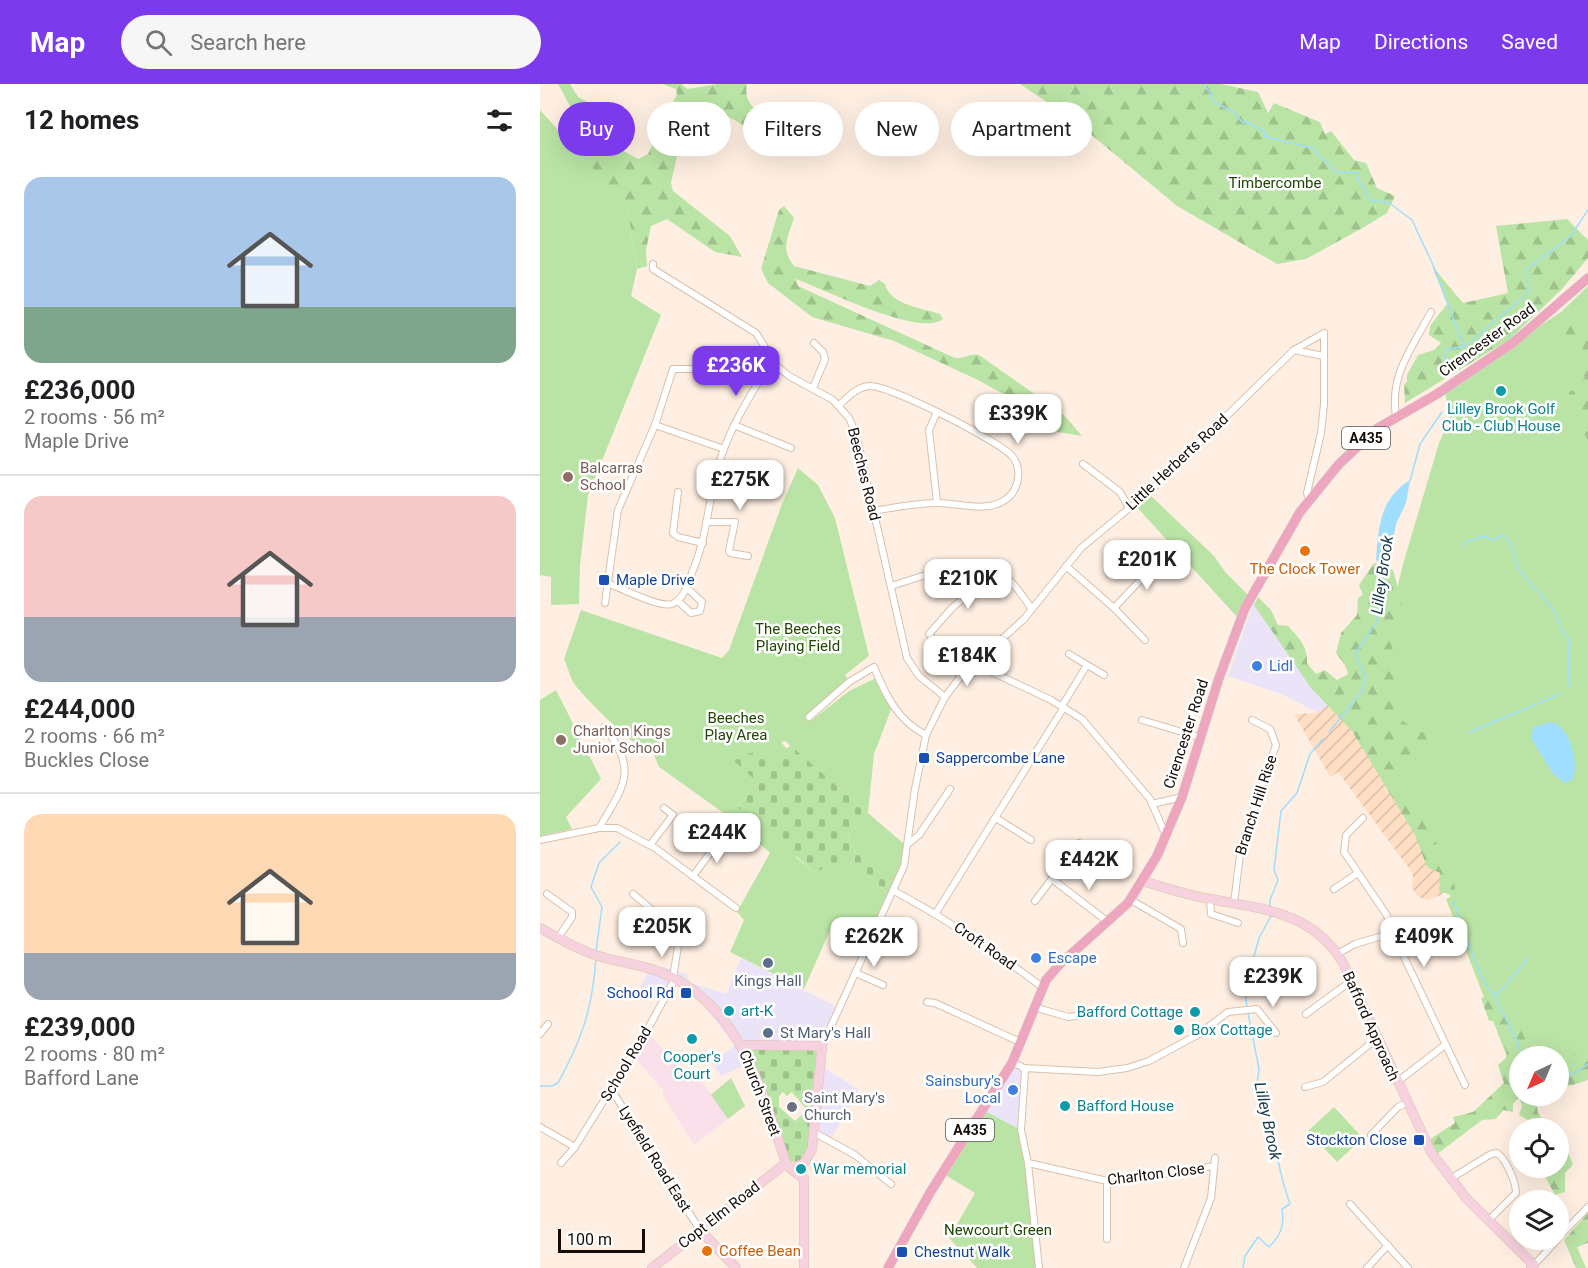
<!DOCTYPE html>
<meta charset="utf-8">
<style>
body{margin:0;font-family:Roboto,sans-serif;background:#f6f6f6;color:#202124;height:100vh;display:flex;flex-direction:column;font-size:22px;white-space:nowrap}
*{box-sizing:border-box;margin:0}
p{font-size:20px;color:#757577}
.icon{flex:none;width:33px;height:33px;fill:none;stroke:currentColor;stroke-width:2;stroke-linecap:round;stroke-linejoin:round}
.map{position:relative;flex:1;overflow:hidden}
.drawer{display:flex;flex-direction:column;background:#fff;width:540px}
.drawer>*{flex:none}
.guide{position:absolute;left:18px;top:18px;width:570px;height:54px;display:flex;gap:12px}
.needle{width:39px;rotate:224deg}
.tools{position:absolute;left:969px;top:962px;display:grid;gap:12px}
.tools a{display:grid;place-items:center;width:60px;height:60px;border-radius:50%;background:#fff;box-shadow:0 6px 24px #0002;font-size:30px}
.scale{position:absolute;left:18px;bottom:15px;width:87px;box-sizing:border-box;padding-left:6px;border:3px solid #150c06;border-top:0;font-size:16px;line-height:21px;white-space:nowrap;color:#150c06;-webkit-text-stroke:4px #fff;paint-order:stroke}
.price{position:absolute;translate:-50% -51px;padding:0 14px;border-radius:12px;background:#fff;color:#222;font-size:20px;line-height:39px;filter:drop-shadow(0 2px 3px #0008)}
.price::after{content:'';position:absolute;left:50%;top:36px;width:18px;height:14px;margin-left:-9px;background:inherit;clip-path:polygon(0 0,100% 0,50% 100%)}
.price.on{background:#7c3aed;color:#fff}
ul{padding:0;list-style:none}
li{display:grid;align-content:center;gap:12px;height:318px;padding:0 24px}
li+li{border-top:2px solid #e0e0e0}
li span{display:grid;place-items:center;height:186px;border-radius:18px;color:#555}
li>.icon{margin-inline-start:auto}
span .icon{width:108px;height:108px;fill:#fffc;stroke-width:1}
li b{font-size:26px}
h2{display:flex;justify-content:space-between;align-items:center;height:72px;padding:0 24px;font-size:26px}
.tag{padding:0 21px;border-radius:27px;background:#fff;box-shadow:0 6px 24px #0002;font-size:21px;line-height:54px}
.tag.on{background:#7c3aed;color:#fff}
header{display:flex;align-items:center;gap:36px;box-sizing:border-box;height:84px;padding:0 30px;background:#7c3aed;color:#fff}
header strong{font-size:28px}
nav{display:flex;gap:33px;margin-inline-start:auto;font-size:21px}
.search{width:420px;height:54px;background:#f6f6f6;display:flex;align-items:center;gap:15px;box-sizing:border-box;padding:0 21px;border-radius:33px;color:#757577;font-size:22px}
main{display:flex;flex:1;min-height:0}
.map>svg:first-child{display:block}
.commercial{fill:#ebe4f9}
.industrial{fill:url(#industrial-furrows)}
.education{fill:#f9e0ea}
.green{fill:#bae4a5}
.forest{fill:url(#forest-firs)}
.cemetery{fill:url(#cemetery-stones);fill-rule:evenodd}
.water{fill:#9fdefe}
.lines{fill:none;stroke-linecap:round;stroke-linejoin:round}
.stream{stroke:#9fdefe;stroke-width:1.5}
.street-casing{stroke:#dac0ab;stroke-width:8}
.secondary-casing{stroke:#dac0ab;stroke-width:10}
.primary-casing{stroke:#d5d3d2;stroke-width:10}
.street{stroke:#fff;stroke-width:6}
.secondary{stroke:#f6d2de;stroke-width:9}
.primary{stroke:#eda6bd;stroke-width:9}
.culture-dot{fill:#0f9aa8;stroke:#fff;stroke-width:2}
.education-dot{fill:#8d6e63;stroke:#fff;stroke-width:2}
.food-dot{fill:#e8710a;stroke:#fff;stroke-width:2}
.transit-dot{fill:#1a4fb4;stroke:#fff;stroke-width:2}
.shop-dot{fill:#3f7fe0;stroke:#fff;stroke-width:2}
.service-dot{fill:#5c6f8a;stroke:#fff;stroke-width:2}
.worship-dot{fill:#6b7280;stroke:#fff;stroke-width:2}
.labels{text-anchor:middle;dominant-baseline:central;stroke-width:5;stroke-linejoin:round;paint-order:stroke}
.shield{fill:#fff;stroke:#5b5551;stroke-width:1.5}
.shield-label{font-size:14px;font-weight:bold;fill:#150c06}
.park-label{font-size:15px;fill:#204704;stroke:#fff}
.street-label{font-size:15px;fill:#150c06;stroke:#fff}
.culture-label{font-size:15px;fill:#0d838f;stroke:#fff;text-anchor:start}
.education-label{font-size:15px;fill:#785e54;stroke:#fff;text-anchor:start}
.food-label{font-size:15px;fill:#c56008;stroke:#fff}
.transit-label{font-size:15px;fill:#164399;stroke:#fff;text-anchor:start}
.shop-label{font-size:15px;fill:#366cbe;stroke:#fff;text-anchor:start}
.service-label{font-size:15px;fill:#4e5e75;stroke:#fff}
.worship-label{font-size:15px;fill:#5b616d;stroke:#fff;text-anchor:start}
.water-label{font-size:16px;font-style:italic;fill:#173b4c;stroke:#fff}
</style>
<header>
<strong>Map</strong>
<div class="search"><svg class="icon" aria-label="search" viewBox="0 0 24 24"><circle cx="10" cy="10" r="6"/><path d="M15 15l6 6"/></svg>Search here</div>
<nav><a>Map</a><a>Directions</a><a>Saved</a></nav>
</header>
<main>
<section class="drawer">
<h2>12 homes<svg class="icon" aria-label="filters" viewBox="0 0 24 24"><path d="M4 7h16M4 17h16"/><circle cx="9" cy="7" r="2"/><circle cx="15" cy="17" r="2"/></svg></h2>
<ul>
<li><span style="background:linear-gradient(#a9c7e8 70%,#7fa58c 0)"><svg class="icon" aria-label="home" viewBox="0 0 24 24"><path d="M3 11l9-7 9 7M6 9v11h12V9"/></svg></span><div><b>£236,000</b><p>2 rooms · 56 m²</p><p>Maple Drive</p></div></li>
<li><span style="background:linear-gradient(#f6c9c9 65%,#9aa5b1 0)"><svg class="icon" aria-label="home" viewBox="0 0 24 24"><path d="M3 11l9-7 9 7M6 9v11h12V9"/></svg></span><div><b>£244,000</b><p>2 rooms · 66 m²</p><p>Buckles Close</p></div></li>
<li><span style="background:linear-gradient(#ffd9b3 75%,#9aa5b1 0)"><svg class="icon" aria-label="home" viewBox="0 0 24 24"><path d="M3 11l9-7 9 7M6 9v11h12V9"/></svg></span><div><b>£239,000</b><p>2 rooms · 80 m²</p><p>Bafford Lane</p></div></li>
</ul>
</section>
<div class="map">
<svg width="1048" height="1184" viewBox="0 0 1048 1184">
<defs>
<pattern id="industrial-furrows" width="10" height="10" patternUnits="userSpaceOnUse" patternTransform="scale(1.5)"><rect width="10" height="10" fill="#ffdec3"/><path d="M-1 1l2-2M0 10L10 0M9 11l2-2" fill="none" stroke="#dabda6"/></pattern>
<pattern id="forest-firs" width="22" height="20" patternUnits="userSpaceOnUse" patternTransform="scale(1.5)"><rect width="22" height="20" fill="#bae4a5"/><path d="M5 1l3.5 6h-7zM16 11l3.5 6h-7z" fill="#9fc28d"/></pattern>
<pattern id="cemetery-stones" width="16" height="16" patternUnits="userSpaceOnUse" patternTransform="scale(1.5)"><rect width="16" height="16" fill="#bae4a5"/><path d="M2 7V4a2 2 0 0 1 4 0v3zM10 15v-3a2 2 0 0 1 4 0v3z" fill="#9fc28d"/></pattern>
</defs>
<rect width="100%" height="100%" fill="#ffefe2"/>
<g class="commercial">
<path d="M714,518L791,619L778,629L744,611L688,592Z"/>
<path d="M201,874L295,922L279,980L319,1006L291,1055L274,1042L277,965L207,980L181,992L172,979L195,961L158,915L135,900L128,911L118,917L100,906L110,883H124L147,890L148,898L186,910Z"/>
<path d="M472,979L484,984L481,1046L443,1026Z"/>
</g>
<path class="industrial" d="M791,619L807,620L902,786L906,805L901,811L889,816L878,813L872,804L873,790L798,688L790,693L754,630L778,629Z"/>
<path class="education" d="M109,950L144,988L150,983L171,1010L191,994L205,1022L154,1061L123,1012V1006L93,972Z"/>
<g class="green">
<path d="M0,26L87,122L97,185L91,212L121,231L48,411L40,481L39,520L11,521V493L0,491Z"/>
<path d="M1048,202V988L1019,996L1018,972H980L979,1004L906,815L910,813L911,808L823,647L863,480L899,359L909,336L905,305L1021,228Z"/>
<path d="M258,384L278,401L295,434L329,572L305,591L308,595L267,630L272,636L309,607L336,594L352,623L334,670L328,729L363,759L368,760L356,803L314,767L308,751L328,729L245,657L241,658L247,665L197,723L205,730L207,738L216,740L276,790L283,782L309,778L326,789L351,813L332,853L295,835L264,905L190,868L204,836L197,828L198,826L230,769L192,735L119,683L113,669C100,670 45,614 35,601C30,594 28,583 24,575L41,526L182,574L189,566L242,420Z"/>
<path d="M608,409L674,472L686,489L708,511L698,534L594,420Z"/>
<path d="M16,606L61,695L26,733L32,745L0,752V616Z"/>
<path d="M191,994L205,1022L188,1035L171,1011Z"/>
<path d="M794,1023L823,1054L797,1078L768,1047Z"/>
<path d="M443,1026L481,1046L499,1184H437L409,1154L435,1109L402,1089Z"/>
</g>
<g class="forest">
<path d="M18,0H30L38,13L55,22L82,66L98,75L108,70L137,10L136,5L122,0H142L147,5L178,0H207C201,32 239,30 246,55L238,65C229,63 225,58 218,52C200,38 178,23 156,30L142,51L131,99L133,107L190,152L202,173L175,168L127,135L111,142L106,166L107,182L97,185L87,122L23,52L36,33Z"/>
<path d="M480,0H681L718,8L728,29L734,19L780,38L785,50L791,47L814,76L826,79L837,104L855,112L847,129L826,142L766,175L737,180L637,122L536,38Z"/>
<path d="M244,122L254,134C248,153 240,165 254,182L330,202L339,196L345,200C350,221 382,224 400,230L403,235C381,254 283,205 256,195L258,202L415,274C424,275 430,269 439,271L524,331L542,352L518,348L502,331L438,296L354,257L272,233L228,199L221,185L239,126Z"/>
<path d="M1027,135L1048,156V174L1022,205L970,255L865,319L864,300L867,298V291L878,271L894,266L901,259L889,251L890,242L907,220L892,182L923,219L968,209L956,142Z"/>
<path d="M1019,235L1035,240L1048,239V357L1029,323V308L1039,304L1038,297L1045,294C1036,270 1035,261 1010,251L1008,246Z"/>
<path d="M834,479L853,486L862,518L860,534L850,553L860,600C844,626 863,642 888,650V666L881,674L869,677L860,698C875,726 917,784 916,813L899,807L900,789L887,783L875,751L812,647L771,604L714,521L718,513L731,526L738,541L748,542C759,554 768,563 767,579L776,590L785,586L797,596L808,590L805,581L796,569L801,549L817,531L818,514L823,511L819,501Z"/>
<path d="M953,912L962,932L969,927C978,940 987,951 987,968L998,966L1003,972H980V1011H995L998,1029L1009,1044H992L988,1036L979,1031L982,1022L979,1013L973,1020V1028L963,1026L956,1035L942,1036L896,1071L887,1057L915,1039L913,1033L933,1028L964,999L958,981L966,974L967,969L954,937H949L941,914Z"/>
<path d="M1037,969L1048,974V996L1029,1002L1019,998V976Z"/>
<path d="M1019,1056L1021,1060V1067L1028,1068L1033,1080L1025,1089V1108L1015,1111L1006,1094L1007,1083H1018Z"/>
<path d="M1048,1129V1159L1037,1163L1046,1184H1036L1024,1156Z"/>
</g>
<g class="cemetery">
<path d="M250,661L328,729L308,751L314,767L356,803L351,813L326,789L309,778L296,787L283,783L276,790L257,773L247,771L244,764L216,740L207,738L205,730L197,723Z"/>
<path d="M217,667L230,679L215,696L192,675Z"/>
<path d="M207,964L274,965L278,970L271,1014L270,1059L262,1077L248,1078ZM243,1008L247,1012L252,1008L267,1026L255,1037L239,1023V1012Z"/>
</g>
<g class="water">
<path d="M870,396L866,419L856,440L849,479L843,482L836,476C839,442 839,416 870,396Z"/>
<path d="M1011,638C1030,642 1039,678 1033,695L1025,699L1013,690L991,654L994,643Z"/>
</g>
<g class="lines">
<g class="stream">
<path d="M662,0L670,8L672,17L694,28L703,39L706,37L726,49L724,52L772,64L796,88L817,89L820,101H823L830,117L848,118L872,136L894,183L924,263"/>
<path d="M902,291L906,265L924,263L988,209L987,185L1030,153L1048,126"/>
<path d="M870,397L880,360L902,328"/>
<path d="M924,461L926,458L944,452L953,456L963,451C975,459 972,472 978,484C991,504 1018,522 1020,545L1028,553L1029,604"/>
<path d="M789,648L822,607L825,592L817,576V567L836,539L843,501V481"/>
<path d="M930,648L1020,610"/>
<path d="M914,818C921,835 941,906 956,911"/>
<path d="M730,822V816L738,796L734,786L741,727L757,709L770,670L783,655"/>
<path d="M56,867L62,823L51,803L59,779L80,758"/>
<path d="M707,924L705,905L719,854L731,832"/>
<path d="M981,972L978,959L955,913L989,874"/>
<path d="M1018,991L1033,990L1048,980"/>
<path d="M0,1002H12L18,999C42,955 52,926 56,875"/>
<path d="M703,1184L705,1172L718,1153L729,1163C740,1152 745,1142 742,1125L750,1120C740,1093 737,1070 732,1042C730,1033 726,1028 728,1019L717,1001L719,985L708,929"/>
</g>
<g class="street-casing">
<g id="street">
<path d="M113,180V185L216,249L237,282L249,292L293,316L309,334L316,350L367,574L379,592L405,613"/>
<path d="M754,266L783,272"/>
<path d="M273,304L285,275L283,268L274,259"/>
<path d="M299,321C308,313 317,303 329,302C348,300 459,357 472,372C483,385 479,407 465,416C446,429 419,419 398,419C377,419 355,423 334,427"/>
<path d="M397,328L389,346L397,419"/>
<path d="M856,333C849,291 872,264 891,228"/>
<path d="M115,341L184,365"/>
<path d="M194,341L251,364"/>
<path d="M543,380L580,408L589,424"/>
<path d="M138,408L133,449L138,453L163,459"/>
<path d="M770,416L767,409L781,349L784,320V249"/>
<path d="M166,438H195L189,466L190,469L208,472"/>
<path d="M526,482L574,524L605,556"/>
<path d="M67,499C81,504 119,524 132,520C145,515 149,497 153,486C167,453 168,417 178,383C188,347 208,315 227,284L233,278"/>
<path d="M351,502L411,483"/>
<path d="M138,517L151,529L160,527L162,518L146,503"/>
<path d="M65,519L78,426L115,341L133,285H156"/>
<path d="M574,524L622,473"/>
<path d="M529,570L564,591"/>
<path d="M435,580L511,616L542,635L610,715L626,752"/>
<path d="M421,592L389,550L412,524L453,490C469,487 483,514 492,525"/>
<path d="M522,622L547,581"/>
<path d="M269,633L309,598L334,583C346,612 358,637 386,651"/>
<path d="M602,636L659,653"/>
<path d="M612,720L642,713"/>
<path d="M456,734L491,756"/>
<path d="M823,734L806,751L804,768L846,830L850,839L849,850"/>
<path d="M59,744H77L115,764L196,824"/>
<path d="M0,756L59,744C84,702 99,685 64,643"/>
<path d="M368,760L379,751L410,705"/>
<path d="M110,761L133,731L124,724"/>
<path d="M153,792L182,753"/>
<path d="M512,795L568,838"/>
<path d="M794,805L818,789"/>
<path d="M354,807C407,835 454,867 502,903"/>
<path d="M7,810L32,828V833L18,854"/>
<path d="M93,810L140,849L133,894"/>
<path d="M670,815L671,830L698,839"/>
<path d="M591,816L641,845L643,859"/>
<path d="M495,817L539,759"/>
<path d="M694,819L701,762L736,661L730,645L712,636"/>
<path d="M396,829L524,623"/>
<path d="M797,870L815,860L849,850L855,854L925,1001"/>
<path d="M316,889L343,901"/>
<path d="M387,918L395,919L480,958"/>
<path d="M494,923L528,933L544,931"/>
<path d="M766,930L811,897"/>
<path d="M0,950L8,940"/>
<path d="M282,962L364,782L375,705L386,651L405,613L421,592L484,535L541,464L610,407L754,266L784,249"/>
<path d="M472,979L481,982L485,987L481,1046L488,1079L499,1184"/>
<path d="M484,984L558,988L587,984L609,977L659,950L688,928L717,925L736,949"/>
<path d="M857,998L905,961"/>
<path d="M765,1003L783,998L830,960L838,957"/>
<path d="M71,1005L160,1146"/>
<path d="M0,1043L35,1063"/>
<path d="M275,1049L315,1071L351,1100"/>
<path d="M831,1051L858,1023L866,1019"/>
<path d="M21,1079L35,1063L105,950L135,895"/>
<path d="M488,1079L572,1098L674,1082"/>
<path d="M910,1095L951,1070L957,1069C966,1075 976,1098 976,1109L948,1137"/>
<path d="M810,1120L868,1184"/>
<path d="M1018,1154L1048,1123"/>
<path d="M567,1155V1098"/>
<path d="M994,1181L1018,1155"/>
<path d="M644,1184L671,1114L675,1074"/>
<path d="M827,1184L848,1161"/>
</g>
</g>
<g class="secondary-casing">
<g id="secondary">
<path d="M603,797C625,804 647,811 670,815C723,825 773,828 803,879L891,1068L926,1114L994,1181L991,1184"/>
<path d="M0,844C20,855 40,867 62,873C81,879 101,880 120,888C200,919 221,1005 246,1079"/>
<path d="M202,961L282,962L272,1065L264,1079L253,1084"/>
<path d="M249,1083L264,1095V1184"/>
<path d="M160,1146L196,1184"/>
<path d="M112,1184L246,1079"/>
</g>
</g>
<g class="primary-casing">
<path id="primary" d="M348,1184L391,1107L472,979L506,896L520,880L588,819L617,772L642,713L679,594L705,524L760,428L799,380L838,344L897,310L974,258L1048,194"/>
</g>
<use href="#street" class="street"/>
<use href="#secondary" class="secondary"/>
<use href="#primary" class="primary"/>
</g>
<g class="culture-dot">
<circle cx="961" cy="307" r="6"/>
<circle cx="189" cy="927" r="6"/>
<circle cx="655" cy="928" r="6"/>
<circle cx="639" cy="946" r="6"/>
<circle cx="152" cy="955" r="6"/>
<circle cx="525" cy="1022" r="6"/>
<circle cx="261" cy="1085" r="6"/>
</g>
<g class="education-dot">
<circle cx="28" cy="393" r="6"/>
<circle cx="21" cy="656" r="6"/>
</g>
<g class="food-dot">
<circle cx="765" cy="467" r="6"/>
<circle cx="167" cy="1167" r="6"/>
</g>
<g class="transit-dot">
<rect x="58" y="490" width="12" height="12" rx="3"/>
<rect x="378" y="668" width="12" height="12" rx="3"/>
<rect x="140" y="903" width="12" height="12" rx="3"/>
<rect x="873" y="1050" width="12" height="12" rx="3"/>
<rect x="356" y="1162" width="12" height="12" rx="3"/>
</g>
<g class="shop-dot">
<circle cx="717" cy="582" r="6"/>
<circle cx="496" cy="874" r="6"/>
<circle cx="473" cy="1006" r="6"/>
</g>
<g class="service-dot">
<circle cx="228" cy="879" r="6"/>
<circle cx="228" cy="949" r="6"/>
</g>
<circle class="worship-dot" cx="252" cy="1023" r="6"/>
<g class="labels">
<g class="shield">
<rect x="802" y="343" width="48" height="22" rx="4.5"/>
<rect x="406" y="1035" width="48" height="22" rx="4.5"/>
</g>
<g class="shield-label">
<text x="826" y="354">A435</text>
<text x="430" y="1046">A435</text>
</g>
<g class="park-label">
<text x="735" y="99">Timbercombe</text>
<text x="258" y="545">The Beeches<tspan x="258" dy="17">Playing Field</tspan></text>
<text x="196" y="634">Beeches<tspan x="196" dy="17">Play Area</tspan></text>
<text x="458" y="1146">Newcourt Green</text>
</g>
<g class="street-label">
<text transform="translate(947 256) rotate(-36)">Cirencester Road</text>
<text transform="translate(637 378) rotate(-43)">Little Herberts Road</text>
<text transform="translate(324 390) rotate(76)">Beeches Road</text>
<text transform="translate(646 650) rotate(-72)">Cirencester Road</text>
<text transform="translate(716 721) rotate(-72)">Branch Hill Rise</text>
<text transform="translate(445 862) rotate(35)">Croft Road</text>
<text transform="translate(831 942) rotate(66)">Bafford Approach</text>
<text transform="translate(86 980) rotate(-59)">School Road</text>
<text transform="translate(220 1009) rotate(69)">Church Street</text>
<text transform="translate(115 1075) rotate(58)">Lyefield Road East</text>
<text transform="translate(616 1090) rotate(-7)">Charlton Close</text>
<text transform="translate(179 1131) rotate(-38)">Copt Elm Road</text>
</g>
<g class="culture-label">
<text x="961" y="325" text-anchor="middle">Lilley Brook Golf<tspan x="961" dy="17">Club - Club House</tspan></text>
<text x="201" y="927">art-K</text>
<text x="643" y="928" text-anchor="end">Bafford Cottage</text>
<text x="651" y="946">Box Cottage</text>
<text x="152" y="973" text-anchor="middle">Cooper's<tspan x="152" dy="17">Court</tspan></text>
<text x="537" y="1022">Bafford House</text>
<text x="273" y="1085">War memorial</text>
</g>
<g class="education-label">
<text x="40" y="384">Balcarras<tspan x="40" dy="17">School</tspan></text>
<text x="33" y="647">Charlton Kings<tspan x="33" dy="17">Junior School</tspan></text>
</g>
<g class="food-label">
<text x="765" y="485">The Clock Tower</text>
<text x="179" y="1167" text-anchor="start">Coffee Bean</text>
</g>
<g class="transit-label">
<text x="76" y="496">Maple Drive</text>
<text x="396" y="674">Sappercombe Lane</text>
<text x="134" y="909" text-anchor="end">School Rd</text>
<text x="867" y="1056" text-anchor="end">Stockton Close</text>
<text x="374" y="1168">Chestnut Walk</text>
</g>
<g class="shop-label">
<text x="729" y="582">Lidl</text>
<text x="508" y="874">Escape</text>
<text x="461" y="997" text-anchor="end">Sainsbury's<tspan x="461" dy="17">Local</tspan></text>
</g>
<g class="service-label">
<text x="228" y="897">Kings Hall</text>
<text x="240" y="949" text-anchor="start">St Mary's Hall</text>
</g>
<g class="worship-label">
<text x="264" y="1014">Saint Mary's<tspan x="264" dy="17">Church</tspan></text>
</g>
<g class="water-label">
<text transform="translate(842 491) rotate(-82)">Lilley Brook</text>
<text transform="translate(728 1037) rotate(78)">Lilley Brook</text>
</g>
</g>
</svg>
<div class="tools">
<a><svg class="needle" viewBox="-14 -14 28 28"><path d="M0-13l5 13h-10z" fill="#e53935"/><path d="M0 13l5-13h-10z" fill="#757577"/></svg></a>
<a><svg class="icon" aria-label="locate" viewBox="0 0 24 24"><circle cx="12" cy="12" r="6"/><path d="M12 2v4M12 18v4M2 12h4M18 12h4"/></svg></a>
<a><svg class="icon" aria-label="layers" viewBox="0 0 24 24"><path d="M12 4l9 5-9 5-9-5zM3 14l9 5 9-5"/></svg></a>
</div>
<div class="scale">100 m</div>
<b class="price on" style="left:196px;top:313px">£236K</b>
<b class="price" style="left:478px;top:361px">£339K</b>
<b class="price" style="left:200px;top:427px">£275K</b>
<b class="price" style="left:607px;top:507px">£201K</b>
<b class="price" style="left:428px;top:526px">£210K</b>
<b class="price" style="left:427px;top:603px">£184K</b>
<b class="price" style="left:177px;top:780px">£244K</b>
<b class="price" style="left:549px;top:807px">£442K</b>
<b class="price" style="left:122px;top:874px">£205K</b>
<b class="price" style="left:334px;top:884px">£262K</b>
<b class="price" style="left:884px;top:884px">£409K</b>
<b class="price" style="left:733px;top:924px">£239K</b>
<div class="guide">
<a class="tag on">Buy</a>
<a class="tag">Rent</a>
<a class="tag">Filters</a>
<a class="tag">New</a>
<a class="tag">Apartment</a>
</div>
</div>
</main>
